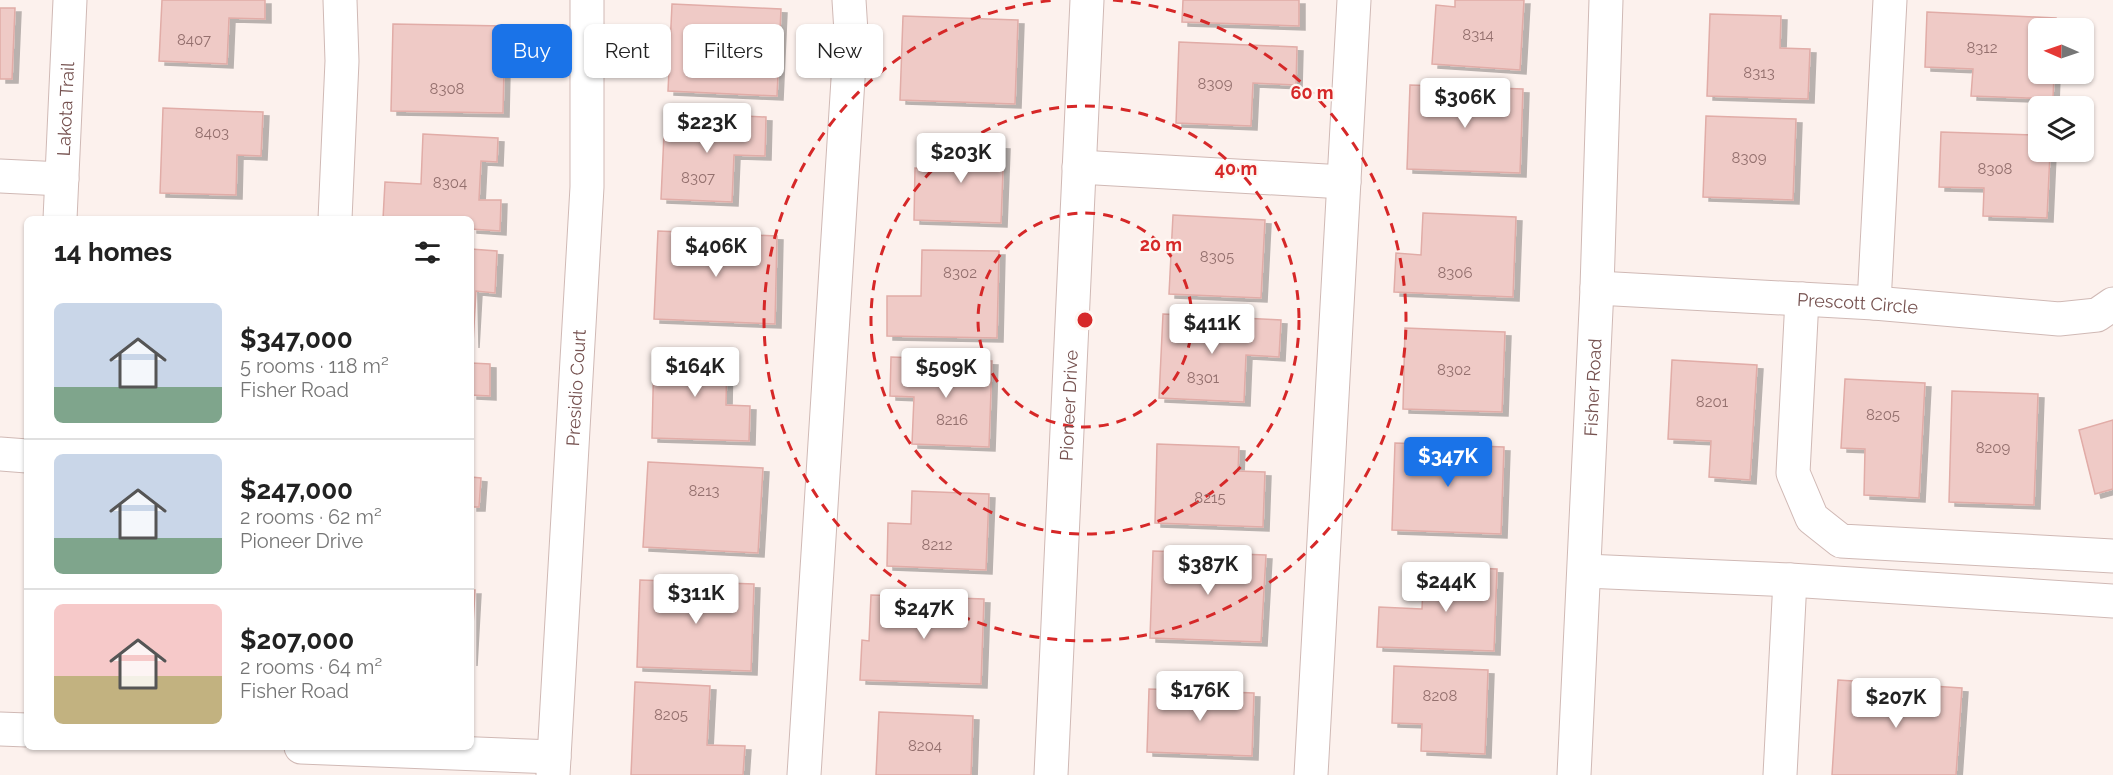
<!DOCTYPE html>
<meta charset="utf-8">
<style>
body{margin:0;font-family:Raleway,sans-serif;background:#f2f2f2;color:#222;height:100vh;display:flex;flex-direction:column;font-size:22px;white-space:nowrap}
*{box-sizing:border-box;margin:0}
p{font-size:20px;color:#767676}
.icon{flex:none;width:33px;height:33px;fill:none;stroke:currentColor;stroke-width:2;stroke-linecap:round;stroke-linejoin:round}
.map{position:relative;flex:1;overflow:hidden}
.details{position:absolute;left:24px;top:216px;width:450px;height:534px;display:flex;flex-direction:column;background:#fff;border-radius:9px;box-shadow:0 2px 4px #0004}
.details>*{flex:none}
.guide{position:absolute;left:492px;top:24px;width:570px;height:54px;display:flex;gap:12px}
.needle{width:39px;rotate:272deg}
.buttons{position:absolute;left:2028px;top:18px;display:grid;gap:12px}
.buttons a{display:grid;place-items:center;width:66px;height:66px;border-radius:9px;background:#fff;box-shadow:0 2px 4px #0004;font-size:30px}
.price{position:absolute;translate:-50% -51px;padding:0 14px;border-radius:6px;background:#fff;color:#222;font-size:20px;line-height:39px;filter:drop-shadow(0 2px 3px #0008)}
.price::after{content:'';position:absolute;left:50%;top:36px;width:18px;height:14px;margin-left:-9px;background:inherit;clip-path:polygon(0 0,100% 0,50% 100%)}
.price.selected{background:#1a73e8;color:#fff}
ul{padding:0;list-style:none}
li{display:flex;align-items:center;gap:18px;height:150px;padding:0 30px}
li+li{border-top:2px solid #e0e0e0}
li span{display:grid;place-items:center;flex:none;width:168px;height:120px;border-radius:9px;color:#555}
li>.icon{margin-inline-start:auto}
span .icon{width:72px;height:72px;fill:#fffc;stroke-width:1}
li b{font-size:26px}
h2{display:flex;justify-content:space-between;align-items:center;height:72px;padding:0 30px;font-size:26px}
.chip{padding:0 21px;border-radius:9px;background:#fff;box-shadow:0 2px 4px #0004;font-size:21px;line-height:54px}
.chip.selected{background:#1a73e8;color:#fff}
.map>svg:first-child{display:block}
.building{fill:#efcac6;stroke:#e1aca7;stroke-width:1.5;filter:url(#shadow)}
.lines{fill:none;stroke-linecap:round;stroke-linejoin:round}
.minor-casing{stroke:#d0b9b5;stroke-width:35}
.minor{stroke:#fff;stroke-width:33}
.ring{fill:none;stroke:#d62828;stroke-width:3;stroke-dasharray:10 8}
.labels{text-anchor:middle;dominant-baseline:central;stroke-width:4.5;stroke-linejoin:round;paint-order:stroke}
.number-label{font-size:15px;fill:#94706e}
.street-label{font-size:18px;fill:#765250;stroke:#fef7f3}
.centre{fill:#d62828;stroke:#fef7f3;stroke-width:3}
.ring-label{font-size:18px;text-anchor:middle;font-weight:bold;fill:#d62828;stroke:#fef7f3;stroke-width:4.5;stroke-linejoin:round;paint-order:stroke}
</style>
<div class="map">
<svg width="2113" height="775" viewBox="0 0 2113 775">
<defs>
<filter id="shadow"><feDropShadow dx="6" dy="4" stdDeviation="0" flood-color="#0004"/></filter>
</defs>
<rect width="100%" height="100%" fill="#fcf1ed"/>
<g class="building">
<path d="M162,0H265V19L229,18L227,64L159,61Z"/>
<path d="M1183,0H1299V26L1182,22Z"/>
<path d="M1455,0H1524L1520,70L1432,64L1436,5L1455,7Z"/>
<path d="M672,4L781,9L777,96L668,91Z"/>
<path d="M0,8H15L12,79H0Z"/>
<path d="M1927,12L2056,18L2055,28H2038V74H2054L2053,99L1971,96L1973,69L1925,67Z"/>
<path d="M1710,14L1781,16L1780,48L1810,49L1808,99L1707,96Z"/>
<path d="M903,16L1018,20L1015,104L900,100Z"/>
<path d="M393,24L505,26L503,113L391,111Z"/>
<path d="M1179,42L1297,47L1296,85L1253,83L1251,126L1176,123Z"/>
<path d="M1410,85L1523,89L1520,173L1407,169Z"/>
<path d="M163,108L263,112L261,156L237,155L236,195L160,193Z"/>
<path d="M665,112L766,117L765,156L734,155L732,202L661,199Z"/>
<path d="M1706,116L1796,119L1793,200L1703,197Z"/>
<path d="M1941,132L2038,135V152H2050L2047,218L1983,216L1984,188L1939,187Z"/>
<path d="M423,134L498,138L497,162L481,161L479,200H501L500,231L471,229V219H383L385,182L421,184Z"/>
<path d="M935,142L1004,145L1001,223L914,220L915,168L934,169Z"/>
<path d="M1423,213L1516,217L1513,297L1394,292L1396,253L1421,255Z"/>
<path d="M1173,215L1265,220L1261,298L1169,294Z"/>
<path d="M658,231L777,236L775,324L654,319Z"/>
<path d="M471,249L497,251L495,293L476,291L473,344Z"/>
<path d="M922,250L999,251L997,338L887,336V296H921Z"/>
<path d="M1163,314L1281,320L1279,357L1246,355L1244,402L1159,398Z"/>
<path d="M1405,328L1505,332L1502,412L1403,409Z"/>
<path d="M654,350L727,352L726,405L750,406L749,441L652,438Z"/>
<path d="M891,357L992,361L989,447L912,444L914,397L890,396Z"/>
<path d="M1672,360L1757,365L1750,480L1709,477L1711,441L1668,439Z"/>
<path d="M471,363L490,364V396L471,395Z"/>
<path d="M1845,379L1925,383L1919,498L1864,495L1865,449L1841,448Z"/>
<path d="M1952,391L2038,394L2034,505L1949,502Z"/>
<path d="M2113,420V489L2095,494L2079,430Z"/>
<path d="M1395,443L1504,447L1501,534L1392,530Z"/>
<path d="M1157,444L1239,447L1238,471L1265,472L1263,527L1155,523Z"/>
<path d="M648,462L763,468L758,553L643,547Z"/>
<path d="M471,477L481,478L479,507H471Z"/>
<path d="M912,491L989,494L986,570L887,566L888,523L911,524Z"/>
<path d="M1153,551L1266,555L1261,642L1150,638Z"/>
<path d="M1424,566L1497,569L1494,651L1377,647L1379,607L1422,609Z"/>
<path d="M640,580L754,584L751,671L637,667Z"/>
<path d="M471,590H475L471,662Z"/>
<path d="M871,595L984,599L981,684L860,680L862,640L869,641Z"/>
<path d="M1394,666L1488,670L1485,754L1421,751L1422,724L1392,723Z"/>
<path d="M1838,680L1962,688L1956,775H1832Z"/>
<path d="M635,682L710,686L707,745L745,746L743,775H631Z"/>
<path d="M1149,689L1254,693L1252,756L1147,752Z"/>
<path d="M879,712L973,716L971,775H876Z"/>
</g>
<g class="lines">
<g class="minor-casing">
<g id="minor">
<path d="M1079,167L1344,182"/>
<path d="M0,176L62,179"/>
<path id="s1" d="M60,219L70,0"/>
<path d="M335,219L342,61L340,0"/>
<path id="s2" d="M1597,288L1874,303L2059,319L2097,315L2113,304"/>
<path d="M1802,299L1793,473L1812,518L1841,541L2113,556"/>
<path d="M1874,303L1890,0"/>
<path d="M0,454L27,456"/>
<path d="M1585,571L1790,580L2113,601"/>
<path d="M0,729L27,730"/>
<path d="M301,747L554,757"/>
<path id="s3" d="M553,775L587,187V0"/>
<path d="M804,775L851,32L849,0"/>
<path id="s4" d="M1051,775L1087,0"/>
<path d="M1311,775L1354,0"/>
<path id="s5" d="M1574,775L1597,288L1606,0"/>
<path d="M1780,775L1790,580"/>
</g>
</g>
<use href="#minor" class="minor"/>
</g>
<g class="ring">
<circle cx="1085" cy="320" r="107"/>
<circle cx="1085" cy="320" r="214"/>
<path d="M1113 0A321 321 0 1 1 1057 0"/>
</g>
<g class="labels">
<g class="number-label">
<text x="1478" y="35">8314</text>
<text x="194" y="40">8407</text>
<text x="1982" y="48">8312</text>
<text x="1759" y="73">8313</text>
<text x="1215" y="84">8309</text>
<text x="447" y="89">8308</text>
<text x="212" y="133">8403</text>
<text x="1749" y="158">8309</text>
<text x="1995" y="169">8308</text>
<text x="698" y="178">8307</text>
<text x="450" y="183">8304</text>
<text x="1217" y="257">8305</text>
<text x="960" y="273">8302</text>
<text x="1455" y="273">8306</text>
<text x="1454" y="370">8302</text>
<text x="1203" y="378">8301</text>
<text x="1712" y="402">8201</text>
<text x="1883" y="415">8205</text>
<text x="952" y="420">8216</text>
<text x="1993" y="448">8209</text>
<text x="704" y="491">8213</text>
<text x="1210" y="498">8215</text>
<text x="937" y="545">8212</text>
<text x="1440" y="696">8208</text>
<text x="671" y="715">8205</text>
<text x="925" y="746">8204</text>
</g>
<g class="street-label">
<text stroke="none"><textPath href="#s1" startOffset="110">Lakota Trail</textPath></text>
<text stroke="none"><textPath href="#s2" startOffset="261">Prescott Circle</textPath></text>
<text stroke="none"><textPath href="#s3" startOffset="388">Presidio Court</textPath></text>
<text stroke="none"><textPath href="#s5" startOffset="388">Fisher Road</textPath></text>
<text stroke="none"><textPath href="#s4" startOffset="370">Pioneer Drive</textPath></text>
</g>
</g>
<circle cx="1085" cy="320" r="9" class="centre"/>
<g class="ring-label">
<text x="1312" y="99">60 m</text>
<text x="1236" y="175">40 m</text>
<text x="1161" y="251">20 m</text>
</g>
</svg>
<div class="buttons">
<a><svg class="needle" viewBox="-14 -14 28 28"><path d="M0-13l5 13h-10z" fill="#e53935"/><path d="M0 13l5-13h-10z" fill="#767676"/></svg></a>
<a><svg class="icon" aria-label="layers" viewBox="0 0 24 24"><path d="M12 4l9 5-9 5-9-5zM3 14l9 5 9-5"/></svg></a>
</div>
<b class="price" style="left:1465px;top:129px">$306K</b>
<b class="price" style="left:707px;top:154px">$223K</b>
<b class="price" style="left:961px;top:184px">$203K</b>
<b class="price" style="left:716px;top:278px">$406K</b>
<b class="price" style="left:1212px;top:355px">$411K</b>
<b class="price" style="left:695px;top:398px">$164K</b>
<b class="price" style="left:946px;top:399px">$509K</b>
<b class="price selected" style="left:1448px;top:488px">$347K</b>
<b class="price" style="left:1208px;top:596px">$387K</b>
<b class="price" style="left:1446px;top:613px">$244K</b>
<b class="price" style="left:696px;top:625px">$311K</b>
<b class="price" style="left:924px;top:640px">$247K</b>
<b class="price" style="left:1200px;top:722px">$176K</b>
<b class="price" style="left:1896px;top:729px">$207K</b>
<div class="guide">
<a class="chip selected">Buy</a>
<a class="chip">Rent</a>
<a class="chip">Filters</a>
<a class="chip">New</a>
</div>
<section class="details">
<h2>14 homes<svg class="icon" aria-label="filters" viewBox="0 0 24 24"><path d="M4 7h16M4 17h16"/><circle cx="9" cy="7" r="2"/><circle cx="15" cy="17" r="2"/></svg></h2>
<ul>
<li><span style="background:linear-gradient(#c9d6e8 70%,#7fa58c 0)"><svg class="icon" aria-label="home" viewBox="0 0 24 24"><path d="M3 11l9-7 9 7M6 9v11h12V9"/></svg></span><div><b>$347,000</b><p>5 rooms · 118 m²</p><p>Fisher Road</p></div></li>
<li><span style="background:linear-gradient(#c9d6e8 70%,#7fa58c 0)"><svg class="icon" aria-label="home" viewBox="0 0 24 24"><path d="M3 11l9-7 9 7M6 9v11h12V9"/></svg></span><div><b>$247,000</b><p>2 rooms · 62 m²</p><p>Pioneer Drive</p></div></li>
<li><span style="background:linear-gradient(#f6c9c9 60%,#c2b280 0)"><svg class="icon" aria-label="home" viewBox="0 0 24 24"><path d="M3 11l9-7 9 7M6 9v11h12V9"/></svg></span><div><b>$207,000</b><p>2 rooms · 64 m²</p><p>Fisher Road</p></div></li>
</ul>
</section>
</div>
